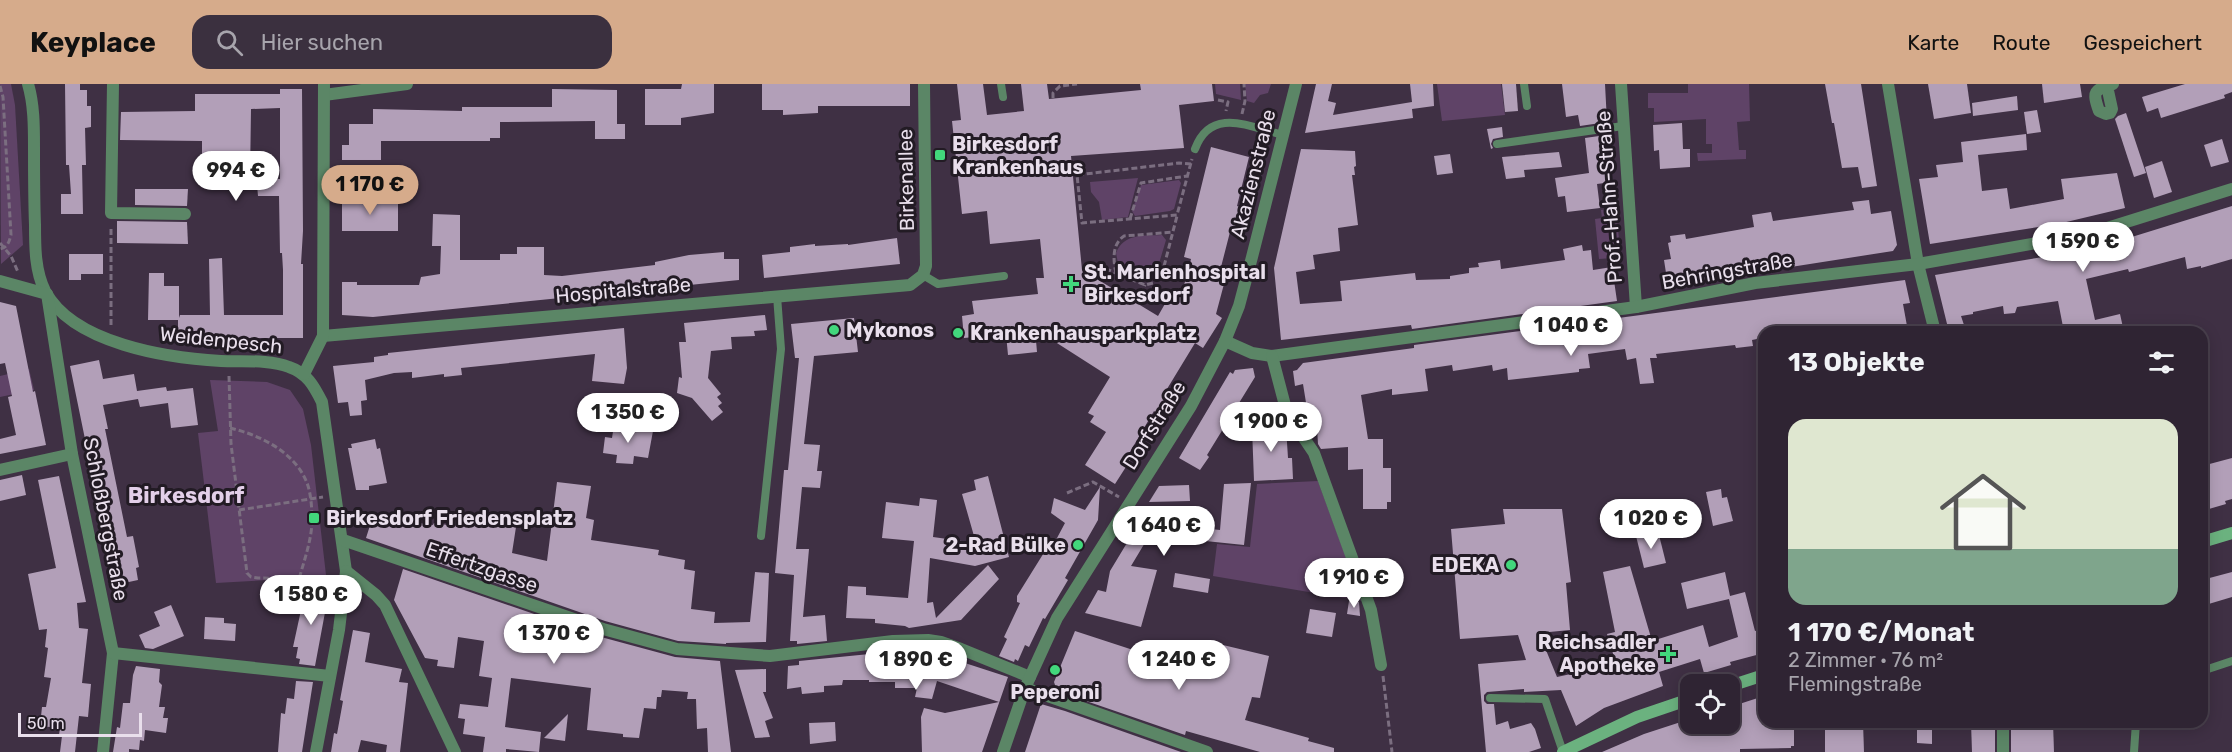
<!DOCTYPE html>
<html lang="de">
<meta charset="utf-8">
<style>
body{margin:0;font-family:Rubik,sans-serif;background:#3b303f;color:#f1f3f6;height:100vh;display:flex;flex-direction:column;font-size:22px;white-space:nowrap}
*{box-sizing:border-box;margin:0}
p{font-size:20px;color:#a7a4ac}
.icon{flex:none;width:33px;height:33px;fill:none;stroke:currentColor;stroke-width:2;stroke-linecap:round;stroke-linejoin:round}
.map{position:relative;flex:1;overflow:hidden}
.details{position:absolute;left:1758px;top:242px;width:450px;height:402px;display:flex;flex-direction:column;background:#2f2433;border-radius:18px;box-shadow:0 3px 15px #0003,0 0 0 2px #4a414e}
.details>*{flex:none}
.buttons{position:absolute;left:1680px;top:590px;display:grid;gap:12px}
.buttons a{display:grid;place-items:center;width:60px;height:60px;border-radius:12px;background:#2f2433;box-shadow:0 3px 15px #0003,0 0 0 2px #4a414e;font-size:30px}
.scale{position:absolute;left:18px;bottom:15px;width:124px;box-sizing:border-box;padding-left:6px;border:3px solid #e9dfec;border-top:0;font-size:16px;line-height:21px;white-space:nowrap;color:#e9dfec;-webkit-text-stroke:4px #221b24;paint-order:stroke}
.price{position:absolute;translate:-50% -51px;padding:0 14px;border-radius:21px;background:#fff;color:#222;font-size:20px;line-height:39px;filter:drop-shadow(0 2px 3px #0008)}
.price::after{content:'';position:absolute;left:50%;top:36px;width:18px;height:14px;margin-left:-9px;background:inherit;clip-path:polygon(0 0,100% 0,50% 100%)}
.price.current{background:#d6ab8b;color:#111}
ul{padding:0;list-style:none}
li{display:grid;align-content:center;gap:12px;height:318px;padding:0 30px}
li+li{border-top:2px solid #4a414e}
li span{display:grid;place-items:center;height:186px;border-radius:18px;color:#555}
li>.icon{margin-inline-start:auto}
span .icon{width:108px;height:108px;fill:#fffc;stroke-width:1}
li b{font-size:26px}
h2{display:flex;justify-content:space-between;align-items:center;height:72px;padding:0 30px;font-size:26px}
header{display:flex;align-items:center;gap:36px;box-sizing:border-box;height:84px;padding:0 30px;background:#d6ab8b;color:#111}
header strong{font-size:28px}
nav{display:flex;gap:33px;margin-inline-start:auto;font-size:21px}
.search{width:420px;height:54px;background:#3b303f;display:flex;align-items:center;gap:15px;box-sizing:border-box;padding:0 21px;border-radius:18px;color:#a7a4ac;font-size:22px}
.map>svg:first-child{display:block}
.green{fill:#5f4367}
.building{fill:#b29fb8}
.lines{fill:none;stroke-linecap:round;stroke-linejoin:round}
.path{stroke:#7b6e80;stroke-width:3;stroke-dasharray:6 3;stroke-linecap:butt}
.lane{stroke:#5b8666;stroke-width:8}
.street{stroke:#5b8666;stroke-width:12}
.secondary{stroke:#6bb27f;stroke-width:12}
.poi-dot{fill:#42d77c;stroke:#221b24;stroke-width:2}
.labels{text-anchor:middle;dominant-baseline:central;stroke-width:6;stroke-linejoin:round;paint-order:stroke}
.poi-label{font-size:20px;font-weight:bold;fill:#e9dfec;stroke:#221b24;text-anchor:start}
.street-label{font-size:20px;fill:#e9dfec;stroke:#221b24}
.quarter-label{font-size:22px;font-weight:bold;fill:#e3cfe9;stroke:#221b24}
</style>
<header>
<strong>Keyplace</strong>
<div class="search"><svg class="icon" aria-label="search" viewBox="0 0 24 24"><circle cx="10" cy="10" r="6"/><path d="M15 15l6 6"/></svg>Hier suchen</div>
<nav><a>Karte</a><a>Route</a><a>Gespeichert</a></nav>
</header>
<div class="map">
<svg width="2232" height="668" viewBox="0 0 2232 668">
<rect width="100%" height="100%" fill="#3f3044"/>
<g class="green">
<path d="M0,0H11L15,21L23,161L1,180Z"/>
<path d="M1215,0H1240L1241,16L1216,10Z"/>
<path d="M1245,0H1271L1268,9L1260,11L1254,19L1247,17Z"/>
<path d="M1437,0H1501L1505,31L1442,37Z"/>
<path d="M1688,0H1749L1750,37L1737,38L1739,66H1746V75L1698,77L1697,69H1712V60H1706V35L1654,38V24H1648V9H1688Z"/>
<path d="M1138,94L1128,133L1102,136L1099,118L1091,108L1090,98Z"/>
<path d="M1179,96L1181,99L1174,125L1170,127L1135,132L1132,127L1141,101Z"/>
<path d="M1616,124L1620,166L1613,167V174L1599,175L1595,135L1602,134L1601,126Z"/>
<path d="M1162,151L1166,156L1155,193L1141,198L1120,189L1116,169C1124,149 1143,152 1162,151Z"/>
<path d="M29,285L34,306L0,313V292Z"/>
<path d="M210,296L267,298L290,306L303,325L311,361L326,491L321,493L216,499L198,349L218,347Z"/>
<path d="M1318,397L1362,517L1213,492L1217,460L1250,463L1257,400Z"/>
</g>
<g class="building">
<path d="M65,0H80V6H87V22H91V43L85,44L86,81H82L83,130H61V110H71L69,81H66Z"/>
<path d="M682,0H714V29L681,34V41H645V5H681Z"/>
<path d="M762,0H910V22H818V29L783,31V26H762Z"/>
<path d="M957,0H983L987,31L1024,27L1021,0H1047L1049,15L1141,6L1140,0H1212L1214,17L1179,21L1184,64L1071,72L1082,186L1158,232L1166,218L1170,220L1178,206L1182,209L1191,175L1184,173L1211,63L1249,73L1237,122L1240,123L1234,148H1230L1221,183L1228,185L1216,230L1222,234L1203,264L1195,259L1167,305L1172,308L1158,330L1154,327L1127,373L1131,375L1115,400L1085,381L1106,348L1090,338L1094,332L1088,329L1110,293L1035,245L1037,268L1008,271L1006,250L964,254L962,232L974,230L972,217L1038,210L1036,194H1044L1040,155L990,160L987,127L962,130L952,37L961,36Z"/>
<path d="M1316,0H1332L1328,17L1336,19L1333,31L1412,18L1410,0H1433L1434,22L1412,25L1413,34L1305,49Z"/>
<path d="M1502,0H1516L1518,27L1505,28Z"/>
<path d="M1562,0H1605L1607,38L1580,42L1578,31L1566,33Z"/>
<path d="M1825,0H1861L1877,102L1862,104L1858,83L1842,84L1834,39H1832Z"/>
<path d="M1928,0H1967L1971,29L1934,35Z"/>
<path d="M2042,0H2080L2082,13L2044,19Z"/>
<path d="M2185,0H2232V8L2224,11L2225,14L2161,34L2158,24L2147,28L2142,13Z"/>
<path d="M280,5H302L303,147L301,180H303V254H195V247H178V236H148L149,189H164V202H179V234L180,231H210L209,175L222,174L224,231H283V186L282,169H280L279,112H258L257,101L258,94L280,95V24L251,25L250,93L202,94V57L120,56L121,28L195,27V10H280Z"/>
<path d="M552,5L617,6V40H625V55H595V37L500,38V54H490V57H381V76H342V61H349V40H373V25L462,27V23H552Z"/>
<path d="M2017,12L2018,26L1973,32L1972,19Z"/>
<path d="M2037,26L2041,48L2027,50L2024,28Z"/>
<path d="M2126,29L2146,89L2134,93L2115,35L2118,32Z"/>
<path d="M1682,39L1683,65H1690V83L1660,85L1659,66L1654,67L1653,41Z"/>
<path d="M1502,43L1503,53L1493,55L1491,60L1493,64L1491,65L1487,45Z"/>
<path d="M2026,50L2027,66L1978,71L1982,107L2007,104L2010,125L2064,115L2061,95L2117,89L2125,124L2058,140L1930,160L1919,95L1938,93L1936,81L1963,78L1961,58Z"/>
<path d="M1606,51L1612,98L1597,100L1600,124L1567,128L1565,112L1558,113L1555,94L1589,89L1585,54Z"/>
<path d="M2222,55L2229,78L2211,83L2204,61Z"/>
<path d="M1301,65L1355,67L1356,82L1354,83L1355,91H1352L1358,141L1338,144L1340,167L1313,171L1315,185L1296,188L1300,220L1342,217L1340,197L1415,189L1416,196L1450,195V192L1469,189V184L1479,183L1478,179L1500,176L1501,185L1565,176L1563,165L1582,161L1583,167L1591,166L1593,186L1612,183L1617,217L1412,245L1411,241L1281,256L1274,184Z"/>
<path d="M1559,68L1562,83L1524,86L1525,93L1506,95L1502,73Z"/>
<path d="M1450,70L1453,89L1437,91L1434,72Z"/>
<path d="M2162,77L2172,108L2154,114L2145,83Z"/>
<path d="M135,105H188L187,122L135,121Z"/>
<path d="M1869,116L1871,130L1891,127L1897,161L1893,167L1668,202L1664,176L1671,175L1668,159L1671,158L1670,152L1685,150L1686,155L1754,143L1752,131L1771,128L1773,137L1854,126L1852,118Z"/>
<rect x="342" y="117" width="56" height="30"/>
<path d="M2232,122V175L2201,184V182L2187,185L2185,173L2129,188L2128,185L2086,195L2095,236L2120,230L2124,248H2064L2058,217L2017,223L2015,229L2004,230L2003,222L1973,228V230L1961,232L1965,244L1949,248L1935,191L2067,169L2122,156Z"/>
<path d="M433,130L460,131V176H500V170H517V163H544V191L562,192L655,181V178L689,171L724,168V175H739V196L373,233L342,231V198H357V201H419L421,193L440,190L441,162H432Z"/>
<path d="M117,137L187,138L188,160L117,159Z"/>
<path d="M897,154L900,180L764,194L762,171L790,168V163L815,160V162L848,160V161Z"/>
<path d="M69,170H103V190H81V196H69Z"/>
<path d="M1905,196L1910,219L1903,220L1907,242L1899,243L1900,248H1761L1762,254L1752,256L1753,262L1736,264L1735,261L1656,270L1657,274H1650L1654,299L1640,300L1636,274L1627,276L1625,265L1588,270L1590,284L1579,285V288L1508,296L1507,284L1493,287L1492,281L1453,287L1452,281L1425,285L1428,307L1392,311V305L1361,311L1368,355H1383V384H1391V418H1387V425H1363V385L1348,386V363L1321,365L1318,360L1317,344H1307L1303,338L1302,332L1308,331L1303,300L1295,302L1293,287L1297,286L1303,279L1414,264V261Z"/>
<path d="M0,218L16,222L33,308L35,307L46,361L0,370V355L16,351L8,313L12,312L5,279L0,280Z"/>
<path d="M765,231L767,246L754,247L755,252L731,253L732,265L711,267L708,294L721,310L717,313L722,319L718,322L723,328L712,337L692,314L677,309L679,293L682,294L679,258H686L684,239Z"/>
<path d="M854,234L858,268L814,272L804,360L820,361L817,387H822L820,404L802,403L796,465H809L803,533L825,531L827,557L797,560V557H790L794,491L775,489L784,386H788L799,274H795L791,240Z"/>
<path d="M624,244L627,284L624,300L592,297L595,270L461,284L462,291L444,293V290L412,294V288L394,289L365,296L367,316L361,317L362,331L350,332L348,318L338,319L333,282L374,278V273L388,271V269Z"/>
<path d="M99,276L103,295L134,290L137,307L166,303L167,307L193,304L198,341L171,344L168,319L140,323L138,315L103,321L108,345H105L127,453L133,452L139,483L136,484L138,496L115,501L70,282Z"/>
<path d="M1253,284L1255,293L1207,371L1209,373L1200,386L1179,374L1230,288L1233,290L1235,286Z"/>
<path d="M1283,337L1286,343L1288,374H1292L1293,395L1254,397L1252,344L1266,343V338Z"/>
<path d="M614,341L653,347L648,374L634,372L633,380L616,379L617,371L603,369L605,353L612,354Z"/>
<path d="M375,355L377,365L380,364L387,399L369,402V406H356L348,364H352L351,360Z"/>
<path d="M2232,374V415L2225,417L2226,420L2202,427V382Z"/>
<path d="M22,391L26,411L0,417V396Z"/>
<path d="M59,392L86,518L77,519L79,544L88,545L82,599L91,600L88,633L79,632L75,668H60L62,652L59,651L60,644L40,642L42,623H46L51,594L44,593L48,564L45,563L47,545L39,546L28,490L56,484L38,396Z"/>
<path d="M988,392L1009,473L975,482L930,474L927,519L933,518L936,534L988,481L999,495L961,536L909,544L905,542L875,539V535L846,534L848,502L866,503V511L908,514L914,457L882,454L886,418L919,422L920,414L937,416L933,453L976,459L962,410L976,406L974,396Z"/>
<path d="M557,398L591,402L586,434L594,436L591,456L659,466L658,471L685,476L684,485L695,487L691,525L715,528L714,539L750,538L755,488L769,489L766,558L726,559V560L678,557L605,537L366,454L373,432L399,441V436L433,441L434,439L454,442V432L480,435V429L509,432L508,442L516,443L512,469L547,477Z"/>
<path d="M1251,399L1244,461L1186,455L1185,461L1164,456V460L1149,452L1131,482L1157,486L1141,543L1085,529L1098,506L1106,508L1110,487L1136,444L1127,439L1129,436L1220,446L1224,400Z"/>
<path d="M1189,401L1190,417L1149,418L1159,402Z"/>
<path d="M1100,403L1098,436L1065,494L1068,496L1045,535L1043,534L1029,563L1025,561L1018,577L1015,575L1014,578L999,572L1007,555L1004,553L1020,519L1017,518V512L1045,467L1049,469L1065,439L1051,429L1054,414L1085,426Z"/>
<path d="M1721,405L1722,414L1727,413L1733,437L1713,442L1706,408Z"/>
<path d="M1503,425H1562L1571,498L1566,499L1570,546L1539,549L1557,593L1589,586L1590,590L1618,586L1607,550L1615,548L1603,488L1630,482L1652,557L1703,541L1709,563L1738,553L1729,515L1687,525L1681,499L1725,488L1730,512L1745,508L1755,547L1764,544V569L1730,578L1731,581L1704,589L1700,575L1659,588L1663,602L1604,624L1576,642L1561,606L1524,608V605L1487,608L1484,611V617L1487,620H1494L1496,641L1508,637L1510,645L1531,639L1535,645L1541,664L1529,668H1486L1478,580L1526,576L1518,551L1460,555L1451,445L1505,440Z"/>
<path d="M1658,447L1666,479L1644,484L1636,452Z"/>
<path d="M403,485L601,553L675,573L720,577L731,668H708L707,644L697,645L696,615H687L688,608L662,606L661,613H657L656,625L644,624L639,654L623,653V650L587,646L591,604L511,594L505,643L541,648L539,668L506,665V668H483L485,653L463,650L465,635L458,634L460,620L488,623L492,594L479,592L484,557L458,553L454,584L437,582L438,576L425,574L394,516Z"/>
<path d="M2232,488V513L2202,522V496Z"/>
<path d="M1175,489L1210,495L1208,509L1173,503Z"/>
<path d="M306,503L329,507L315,582L299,580L300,575L296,574L298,563H293Z"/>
<path d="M1349,517L1359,518L1360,532L1347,530Z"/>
<path d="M171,521L184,552L153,565L145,564L139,551L160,542L154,528Z"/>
<path d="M1310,525L1336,529L1332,553L1306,549Z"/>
<path d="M205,533L224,534V539L236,540L235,557L204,555Z"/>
<path d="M353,546L370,549L365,578L402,585L399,598L408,599L400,668H386L387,661L361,656L358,668H331L334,649L337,650L343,617L340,616Z"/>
<path d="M1075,547L1176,580L1193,583L1202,556L1269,572L1260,614L1252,613L1245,636L1309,654L1308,657L1334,664V668H1260L1186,647L1185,651L1057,607L1054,598Z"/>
<path d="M910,566L931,568L1008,593L982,668H922L921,633L924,624L945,629L999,618L937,597L932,615L915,613L917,604H895V598H869V596H843L842,601L824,602V608L802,610L801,603L787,605L788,582L799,581V577Z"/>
<path d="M136,582L160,585L159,598L162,601L159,623H165L163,634H168L166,649L145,646L144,657L140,656L139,666L129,665V668H113L117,643L120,644L123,619H130L133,591Z"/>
<path d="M766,585V608H763L773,634L765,637L770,653L755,654L735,586Z"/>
<path d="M296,597L313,598L302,668H278L281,629L285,630L287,614L294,615Z"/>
<path d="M1764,612V638H1794V662H1791V664L1740,665V668H1602L1644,650L1690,635V639H1730V623Z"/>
<path d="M1041,620L1065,627L1181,668H1025Z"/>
<path d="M568,630L565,657L544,654Z"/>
<path d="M835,638L836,657L810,660L809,639Z"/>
<path d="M1825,638H1863L1864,668H1825Z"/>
<path d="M1971,638H1995V668H1972Z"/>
<path d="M2011,638H2053L2054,668H2011Z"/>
<path d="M1917,644H1932V660L1917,659Z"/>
</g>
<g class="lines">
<g class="path">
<path d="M0,2L3,13L11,151C9,158 8,163 0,165"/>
<path d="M1053,14V9L1060,2L1077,0"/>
<path d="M1218,16L1228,18L1226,27"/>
<path d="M1242,30L1245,17L1244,0"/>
<path d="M1191,80L1179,79L1077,91L1082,139L1177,131L1192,75"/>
<path d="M1130,135L1141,99L1187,92"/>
<path d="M0,159L11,172L18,188"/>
<path d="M1090,187L1095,182H1099L1145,201L1153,199L1162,190L1177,132"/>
<path d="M1116,189C1113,176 1112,160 1124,152L1173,148"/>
<path d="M1142,219L1140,212L1145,201"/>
<path d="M111,241V143"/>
<path d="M229,292L231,360L247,489L251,493L258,494L332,495"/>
<path d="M230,344C260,351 295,368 307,399C311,409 312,425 312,436C312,455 304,477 299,495"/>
<path d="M1067,409L1093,398L1119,413"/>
<path d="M239,426L323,413"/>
<path d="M1383,592L1392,668"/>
</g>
<g class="lane">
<path d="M1001,0L1003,13"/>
<path d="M1524,0L1527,22"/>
<path d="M1497,60L1623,42"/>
<path d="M1195,65C1211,22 1250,43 1283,51"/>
<path d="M923,191L938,200L1004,192"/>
<path d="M761,452L781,265L777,212"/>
<path d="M2202,587L2232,577"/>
<path d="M1490,614L1545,615L1563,668"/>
<path d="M2134,668L2136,638"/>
</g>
<g class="street">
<path d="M28,0C34,20 34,43 34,63C34,89 34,115 35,141C35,163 35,187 45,207C73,260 168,274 221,277C242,278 269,275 289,283C307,289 314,302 322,318L346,487L339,546L316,668"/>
<path d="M113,0L111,129L185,130"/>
<path d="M1621,0L1636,223"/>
<path d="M1888,0L1918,180L1935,248"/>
<path d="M2107,2L2112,25L2110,29L2106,30L2099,27C2092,7 2094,6 2113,0"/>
<path d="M324,11L407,0"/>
<path d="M0,197L47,210L72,370L113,569L103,668"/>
<path d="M323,252L910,201L923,191L926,182L924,0"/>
<path d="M1225,257L1252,269L1272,272L1636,223L1755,199L1918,180L2088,150L2232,105"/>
<path d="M1272,272L1287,329L1314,369L1371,526L1381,581"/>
<path d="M304,290L323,252L324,0"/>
<path d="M0,386L72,370"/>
<path d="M343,456L603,545L677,565L770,572L893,557L928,556L941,558L961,565L1030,593"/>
<path d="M346,487L376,511L385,521L455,668"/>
<path d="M113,569L330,592"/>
<path d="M1025,604L1207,668"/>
<path d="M2003,638V668"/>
<path d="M1003,668L1025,604L1057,534L1191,322L1225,257L1239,222L1252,173L1296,0"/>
</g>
<g class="secondary">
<path d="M2202,458L2232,449"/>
<path d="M1730,602L1764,591"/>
<path d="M1563,668L1637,633L1690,615"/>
</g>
</g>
<g class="poi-dot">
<rect x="934" y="65" width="12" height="12" rx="3"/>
<path d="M1068 191h6v6h6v6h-6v6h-6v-6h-6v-6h6z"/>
<circle cx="834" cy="246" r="6"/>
<circle cx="958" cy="249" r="6"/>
<rect x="308" y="428" width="12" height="12" rx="3"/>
<circle cx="1078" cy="461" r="6"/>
<circle cx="1511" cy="481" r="6"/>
<path d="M1665 561h6v6h6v6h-6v6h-6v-6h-6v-6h6z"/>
<circle cx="1055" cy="586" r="6"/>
</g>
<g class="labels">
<g class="poi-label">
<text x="952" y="60">Birkesdorf<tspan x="952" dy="23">Krankenhaus</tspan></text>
<text x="1084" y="188">St. Marienhospital<tspan x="1084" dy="23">Birkesdorf</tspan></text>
<text x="846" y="246">Mykonos</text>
<text x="970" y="249">Krankenhausparkplatz</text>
<text x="326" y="434">Birkesdorf Friedensplatz</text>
<text x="1066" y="461" text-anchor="end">2-Rad Bülke</text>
<text x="1499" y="481" text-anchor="end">EDEKA</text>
<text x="1656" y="558" text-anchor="end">Reichsadler<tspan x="1656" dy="23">Apotheke</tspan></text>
<text x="1055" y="608" text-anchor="middle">Peperoni</text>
</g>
<g class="street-label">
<text transform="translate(1253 90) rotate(-76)">Akazienstraße</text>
<text transform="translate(906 96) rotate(-91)">Birkenallee</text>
<text transform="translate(1609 113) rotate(-94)">Prof.-Hahn-Straße</text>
<text transform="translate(1727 187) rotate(-10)">Behringstraße</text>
<text transform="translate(623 206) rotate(-5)">Hospitalstraße</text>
<text transform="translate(221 256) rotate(6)">Weidenpesch</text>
<text transform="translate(1154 341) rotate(-58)">Dorfstraße</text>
<text transform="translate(106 435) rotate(79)">Schloßbergstraße</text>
<text transform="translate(482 483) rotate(19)">Effertzgasse</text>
</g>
<g class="quarter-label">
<text x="186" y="411">Birkesdorf</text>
</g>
</g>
</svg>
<div class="buttons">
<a><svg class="icon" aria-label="locate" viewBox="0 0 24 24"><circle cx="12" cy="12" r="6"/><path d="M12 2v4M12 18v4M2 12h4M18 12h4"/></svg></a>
</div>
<div class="scale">50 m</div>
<b class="price" style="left:236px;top:118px">994 €</b>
<b class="price current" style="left:370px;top:132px">1 170 €</b>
<b class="price" style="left:2083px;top:189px">1 590 €</b>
<b class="price" style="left:1571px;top:273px">1 040 €</b>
<b class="price" style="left:628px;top:360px">1 350 €</b>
<b class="price" style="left:1271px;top:369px">1 900 €</b>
<b class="price" style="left:1651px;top:466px">1 020 €</b>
<b class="price" style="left:1164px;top:473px">1 640 €</b>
<b class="price" style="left:1354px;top:525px">1 910 €</b>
<b class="price" style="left:311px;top:542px">1 580 €</b>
<b class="price" style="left:554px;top:581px">1 370 €</b>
<b class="price" style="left:916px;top:607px">1 890 €</b>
<b class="price" style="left:1179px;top:607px">1 240 €</b>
<section class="details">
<h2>13 Objekte<svg class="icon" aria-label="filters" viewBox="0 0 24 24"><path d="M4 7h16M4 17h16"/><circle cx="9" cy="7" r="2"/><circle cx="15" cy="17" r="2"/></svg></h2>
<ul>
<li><span style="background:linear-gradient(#dfe7d0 70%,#7fa58c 0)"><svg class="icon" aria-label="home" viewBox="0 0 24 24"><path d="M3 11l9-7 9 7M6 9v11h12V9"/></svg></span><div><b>1 170 €/Monat</b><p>2 Zimmer · 76 m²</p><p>Flemingstraße</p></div></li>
</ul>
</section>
</div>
